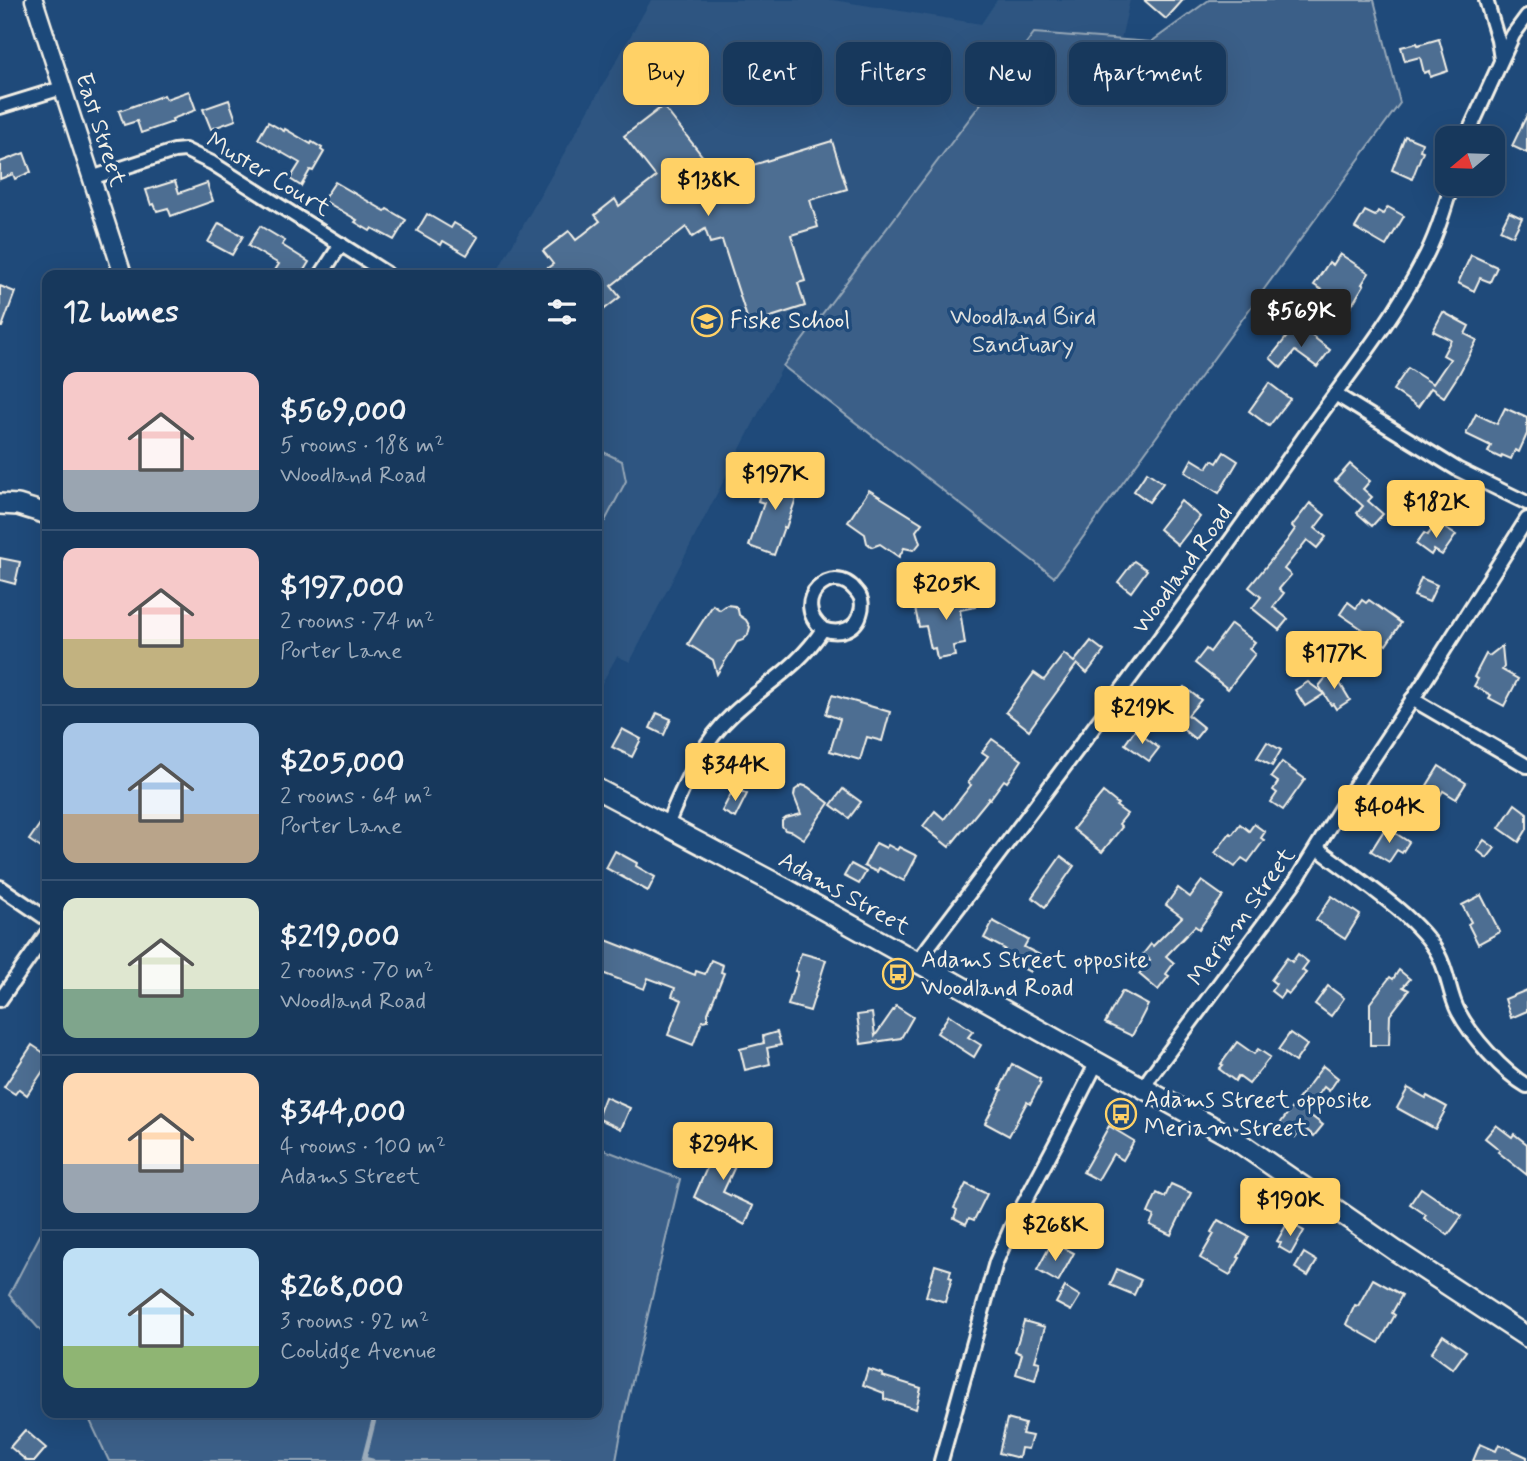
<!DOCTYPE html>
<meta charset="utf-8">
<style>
body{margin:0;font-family:Mynerve,sans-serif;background:#203f62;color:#f1f3f6;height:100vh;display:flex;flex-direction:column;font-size:26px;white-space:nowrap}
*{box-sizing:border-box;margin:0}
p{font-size:23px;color:#9eacbb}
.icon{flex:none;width:38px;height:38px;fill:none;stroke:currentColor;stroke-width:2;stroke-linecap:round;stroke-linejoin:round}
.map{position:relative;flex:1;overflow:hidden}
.details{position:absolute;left:42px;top:270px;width:560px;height:1148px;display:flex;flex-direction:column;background:#17385c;border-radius:14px;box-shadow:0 7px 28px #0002,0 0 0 2px #365272}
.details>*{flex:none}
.banner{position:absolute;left:623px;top:42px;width:665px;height:63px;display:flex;gap:14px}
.needle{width:46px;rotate:251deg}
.fabs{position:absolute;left:1435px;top:126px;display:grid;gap:14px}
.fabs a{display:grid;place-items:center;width:70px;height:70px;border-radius:14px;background:#17385c;box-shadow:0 7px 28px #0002,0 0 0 2px #365272;font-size:35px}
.price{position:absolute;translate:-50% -60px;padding:0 16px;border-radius:7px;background:#ffd166;color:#111;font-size:23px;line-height:46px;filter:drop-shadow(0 2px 4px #0008)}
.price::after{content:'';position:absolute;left:50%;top:42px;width:21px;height:16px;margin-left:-10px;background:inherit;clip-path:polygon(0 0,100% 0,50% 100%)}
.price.active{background:#222;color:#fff}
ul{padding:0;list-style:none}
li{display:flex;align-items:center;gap:21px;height:175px;padding:0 21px}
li+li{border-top:2px solid #365272}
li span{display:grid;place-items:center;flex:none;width:196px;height:140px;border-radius:14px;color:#555}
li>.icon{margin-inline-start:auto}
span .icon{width:84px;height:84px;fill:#fffc;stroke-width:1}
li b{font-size:30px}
h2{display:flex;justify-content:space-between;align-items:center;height:84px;padding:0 21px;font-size:30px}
.chip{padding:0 24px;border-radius:14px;background:#17385c;box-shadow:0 7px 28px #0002,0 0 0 2px #365272;font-size:24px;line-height:63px}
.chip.active{background:#ffd166;color:#111}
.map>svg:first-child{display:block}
.built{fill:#2d5581}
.green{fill:#3a5f88;stroke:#97a8b8;stroke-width:2}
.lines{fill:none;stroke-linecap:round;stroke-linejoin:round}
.stream{stroke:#9cacbb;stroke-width:5}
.building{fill:#4d6e92;stroke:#f4f1e8;stroke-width:2}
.minor-casing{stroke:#f4f1e8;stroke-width:18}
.tertiary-casing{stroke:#f4f1e8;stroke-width:21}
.secondary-casing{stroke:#f4f1e8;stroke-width:24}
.minor{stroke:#1f4a7a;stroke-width:12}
.tertiary{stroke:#1f4a7a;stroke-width:16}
.secondary{stroke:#1f4a7a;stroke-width:19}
.labels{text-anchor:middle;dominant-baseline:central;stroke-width:7;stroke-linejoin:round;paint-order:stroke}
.street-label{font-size:24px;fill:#f4f1e8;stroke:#1f4a7a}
.park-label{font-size:24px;fill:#e1e2de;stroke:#1f4a7a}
.poi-label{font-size:24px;fill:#f4f1e8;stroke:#1f4a7a;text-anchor:start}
</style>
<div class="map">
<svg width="1527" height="1461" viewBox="0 0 1527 1461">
<rect width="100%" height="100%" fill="#1f4a7a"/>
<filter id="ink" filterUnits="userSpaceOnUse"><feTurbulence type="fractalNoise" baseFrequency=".0143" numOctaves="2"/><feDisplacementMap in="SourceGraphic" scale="14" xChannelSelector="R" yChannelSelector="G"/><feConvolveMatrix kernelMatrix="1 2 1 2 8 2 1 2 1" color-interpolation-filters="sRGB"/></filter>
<g filter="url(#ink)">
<path class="built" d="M651,0H833L981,24L997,0H1130L1121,39L1034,33L783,366L630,662L617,656L597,692V275H495Z"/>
<g class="green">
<path d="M1209,0H1374L1400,103L1054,577L783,366L1034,33L1151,42Z"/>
<path d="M597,449L622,461L626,481L605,521H597Z"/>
<path d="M597,1147L680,1179L624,1416L616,1461H109L86,1412H597Z"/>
<path d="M47,1222V1338L9,1295Z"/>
</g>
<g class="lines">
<path class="stream" d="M372,1461L364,1459L376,1412"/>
</g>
<g class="building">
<path d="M1144,0H1183L1166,19Z"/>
<path d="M1439,39L1448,71L1430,77L1429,71L1424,73L1420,57L1405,61L1401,47L1417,43L1418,45Z"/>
<path d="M189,91L196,110L172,119L173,122L141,133L137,121L124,125L119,111L164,95L166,99Z"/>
<path d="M229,100L236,120L211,129L203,109Z"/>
<path d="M663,106L703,157L700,160L715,179L725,180L745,173L743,168L832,141L847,189L810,200L818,227L791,235L805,281L798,283L805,306L749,324L722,240L710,243L705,229L692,237L686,227L611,286L620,297L597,315V275H538L553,264L543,251L569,231L576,240L600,221L595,215L615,199L619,206L656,177L624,136Z"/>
<path d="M1527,115V153L1512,146Z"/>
<path d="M268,122L284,131L285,129L311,144L312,142L322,148L321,150L324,152L313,171L310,170L301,186L290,179L300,163L258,139Z"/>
<path d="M1405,136L1422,143L1420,150L1423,151L1412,179L1392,170Z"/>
<path d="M24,153L31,172L15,179L13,174L0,179V162Z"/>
<path d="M175,181L179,193L207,183L213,201L171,216L168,208L157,211L154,204L151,205L146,190Z"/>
<path d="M335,182L385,211L387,209L406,220L394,240L372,228L370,231L355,222L357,220L323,200Z"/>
<path d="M1388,207L1404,216L1386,246L1355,228L1365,211L1375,216L1378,211L1383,214Z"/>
<path d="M1509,212L1522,218L1513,236L1500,230Z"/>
<path d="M427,214L451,228L454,223L478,237L467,255L443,241L441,245L417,231Z"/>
<path d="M219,223L243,236L232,255L208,242Z"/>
<path d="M260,226L285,241L282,245L309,262L301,275H272L279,264L248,246Z"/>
<path d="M1340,254L1369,273L1362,284L1364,285L1350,308L1314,285L1329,262L1333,265Z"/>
<path d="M1471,255L1497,267L1490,282L1480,278L1474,291L1458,283Z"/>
<path d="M0,286L15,292L2,327H0Z"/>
<path d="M1443,312L1469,326L1465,334L1477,340L1459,374L1444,397L1431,388L1418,407L1393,390L1408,368L1433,384L1450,359L1443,355L1451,340L1433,331Z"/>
<path d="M1302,328L1330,350L1317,367L1295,351L1281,368L1270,358L1290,333L1295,337Z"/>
<path d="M1269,383L1290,399L1269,426L1249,411Z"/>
<path d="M1505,408L1527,418V434L1519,452L1515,450L1511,459L1502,455L1501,458L1488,452L1491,446L1466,434L1476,414L1497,424Z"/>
<path d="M1224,452L1238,461L1219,493L1185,472L1192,459L1207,468L1212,460L1217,463Z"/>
<path d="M1350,464L1370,481L1363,489L1372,497L1368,501L1383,514L1372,526L1357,513L1363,506L1335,481Z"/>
<path d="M778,469L791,474L789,478L801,483L786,528L784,527L774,555L749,546L764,503L758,501L762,488L770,491Z"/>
<path d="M1147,472L1163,483L1149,502L1134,491Z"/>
<path d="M869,490L922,523L916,531L920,543L916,548L913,550L904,548L899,557L880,544L872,547L867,543L865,534L848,522Z"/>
<path d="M1181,501L1200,517L1178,545L1159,529Z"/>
<path d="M1310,503L1325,515L1315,528L1326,537L1317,548L1307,540L1284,569L1291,575L1279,589L1284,593L1273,607L1288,619L1279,630L1252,608L1261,597L1249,587L1286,542L1295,529L1292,526Z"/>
<path d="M1436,523L1456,535L1442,555L1434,550L1431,555L1416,544L1424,533L1428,535Z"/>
<path d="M0,558L20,562L15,584L0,580Z"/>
<path d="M1134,561L1147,570L1131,592L1118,582Z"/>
<path d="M1421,578L1437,585L1429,602L1414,596Z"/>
<path d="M972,589L975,607L960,610L965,644L953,646L955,656L937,659L935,648L931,649L926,626L919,627L915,608L945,602L944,595Z"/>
<path d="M1362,600L1366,603L1369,600L1401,623L1386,645L1340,614L1348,602L1356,608Z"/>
<path d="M713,605L720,610L727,605L735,606L738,610L739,615L746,620L750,627L748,635L743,640L737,642L717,674L713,660L688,644Z"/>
<path d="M1231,624L1255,642L1249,649L1255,654L1228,689L1195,663L1206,649L1210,652Z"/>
<path d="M1091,641L1104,651L1087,673L1077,664L1029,730L1006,712L1034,673L1044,680L1064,654L1074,662Z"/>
<path d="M1502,646L1504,667L1502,670L1518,679L1504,706L1489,698L1491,695L1474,686L1478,679L1474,677L1486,654L1489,656Z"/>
<path d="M1332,670L1350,700L1336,709L1333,704L1331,705L1319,686Z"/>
<path d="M1308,682L1324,694L1305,706L1295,690Z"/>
<path d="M1184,687L1201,700L1188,715L1204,728L1195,739L1163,713Z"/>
<path d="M832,695L890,712L882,741L867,737L860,760L830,751L840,719L826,714Z"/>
<path d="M657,713L671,719L664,735L650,728Z"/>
<path d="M622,729L641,739L632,757L612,747Z"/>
<path d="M1135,730L1159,748L1149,761L1125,744Z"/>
<path d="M992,739L1022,760L1007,782L1004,780L990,799L989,798L949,847L923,826L935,811L944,819L971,785L968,783L988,756L982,752Z"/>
<path d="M1267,742L1281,750L1272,766L1257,758Z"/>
<path d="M1282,762L1305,779L1283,810L1271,802L1277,793L1273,790L1278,782L1271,777Z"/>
<path d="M1439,766L1466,783L1456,799L1443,791L1429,814L1415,805Z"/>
<path d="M802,785L808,787L829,803L804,839L793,832L785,830L782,826V821L786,818L801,814L794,796L795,790Z"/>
<path d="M734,788L747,794L735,818L722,811Z"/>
<path d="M843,789L861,802L849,818L831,805Z"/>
<path d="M1103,792L1118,804L1116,806L1127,814L1119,824L1122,827L1102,852L1073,829Z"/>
<path d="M1515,804L1527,813V829L1519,842L1499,828Z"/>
<path d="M47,814V852L29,840Z"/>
<path d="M1240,824L1249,831L1254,824L1265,832L1261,838L1264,840L1248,862L1242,858L1235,867L1215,853L1230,833L1232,835Z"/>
<path d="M1386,827L1409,842L1402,853L1397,850L1389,862L1371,851Z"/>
<path d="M1484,840L1495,848L1487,858L1477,850Z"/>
<path d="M876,843L886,848L888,845L897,850L899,847L917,856L904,881L879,868L877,872L864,866Z"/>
<path d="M615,851L637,863L636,866L655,877L648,891L606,868Z"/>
<path d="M1061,856L1074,866L1045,907L1032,897Z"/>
<path d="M851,864L866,872L859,884L844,876Z"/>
<path d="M1202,881L1223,896L1199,929L1195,926L1166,956L1174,963L1166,974L1169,976L1158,990L1139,974L1150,960L1143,954L1151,944L1153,946L1182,917L1166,905L1178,888L1190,897Z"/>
<path d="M1481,895L1500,932L1478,944L1468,924L1471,922L1462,905Z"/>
<path d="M1332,896L1360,915L1345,939L1316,920Z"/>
<path d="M993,921L1028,940L1024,947L1040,955L1030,972L1000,956L1005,949L984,938Z"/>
<path d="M606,940L695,975L696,971L705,974L711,960L723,965L721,972L724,973L708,1013V1020L702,1021L693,1045L668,1035L682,1000L672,996L675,988L648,978L644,989L597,971V965Z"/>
<path d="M801,953L826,960L810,1011L788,1005L798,972L795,971Z"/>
<path d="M1298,954L1308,962L1302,970L1306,973L1289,994L1285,991L1280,998L1271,991L1276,984L1271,980L1287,958L1292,962Z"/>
<path d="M1399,970L1410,979L1403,987L1409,990L1390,1015L1389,1045H1370V1003L1390,977L1393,979Z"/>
<path d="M1328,986L1344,998L1331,1016L1315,1004Z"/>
<path d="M1527,990V1011L1511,1018L1505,999Z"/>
<path d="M1122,991L1148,1005L1132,1036L1105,1023Z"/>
<path d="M896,1006L913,1017L901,1038L861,1044L857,1015L872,1013L875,1036Z"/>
<path d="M949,1015L973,1031L968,1037L981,1045L974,1057L937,1033Z"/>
<path d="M777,1032L781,1045L767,1048L770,1064L745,1070L740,1049L764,1043L763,1036Z"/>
<path d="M1290,1033L1307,1045L1295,1062L1278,1050Z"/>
<path d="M1237,1042L1254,1054L1258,1049L1270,1057L1249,1084L1238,1076L1235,1081L1219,1069L1223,1065L1221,1064Z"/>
<path d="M32,1045L47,1055V1065L27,1095L19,1089L15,1094L4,1087Z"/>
<path d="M1012,1064L1040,1079L1039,1082L1041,1083L1030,1104L1027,1102L1009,1136L985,1123L1002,1090L1000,1089Z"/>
<path d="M1323,1066L1338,1078L1329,1091L1324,1087L1306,1112L1323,1125L1314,1136L1303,1127L1295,1137L1279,1125Z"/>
<path d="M1408,1088L1426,1098L1427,1096L1447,1107L1435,1129L1397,1108Z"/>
<path d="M605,1097L630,1108L621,1129L597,1118Z"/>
<path d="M1496,1125L1512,1137L1514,1134L1527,1144V1175L1498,1152L1500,1150L1485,1138Z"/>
<path d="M1109,1126L1134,1141L1123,1160L1113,1154L1098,1180L1083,1172Z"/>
<path d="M721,1136L744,1147L723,1192L753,1206L745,1225L694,1197Z"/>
<path d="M966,1184L987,1194L974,1220L969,1218L966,1224L954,1218L957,1210L954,1208Z"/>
<path d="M1171,1184L1191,1193L1171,1235L1150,1225L1154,1216L1148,1213L1157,1193L1165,1197Z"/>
<path d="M1421,1188L1462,1216L1448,1235L1424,1218L1426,1215L1410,1204Z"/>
<path d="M1218,1220L1249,1237L1238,1257L1240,1258L1230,1275L1200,1258L1214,1234L1211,1232Z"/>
<path d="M1288,1222L1304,1231L1291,1254L1279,1247L1281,1243L1277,1241Z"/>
<path d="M1050,1246L1060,1252L1062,1247L1074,1253L1058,1282L1037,1270Z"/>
<path d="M1304,1253L1317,1261L1308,1276L1295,1268Z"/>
<path d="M935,1265L951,1270L949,1277L952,1278L945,1302L926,1296Z"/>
<path d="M1117,1269L1141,1280L1134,1295L1110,1285Z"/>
<path d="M1373,1279L1402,1295L1392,1313L1395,1315L1379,1343L1346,1324L1355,1305L1358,1306Z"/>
<path d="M1065,1287L1080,1296L1071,1311L1056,1303Z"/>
<path d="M1024,1321L1045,1327L1035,1361L1040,1362L1035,1380L1016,1374L1022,1354L1015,1351Z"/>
<path d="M1443,1335L1466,1351L1453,1369L1431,1353Z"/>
<path d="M868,1369L883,1374L882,1376L921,1388L916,1409L884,1399V1393L863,1385Z"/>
<path d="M1007,1419L1025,1424L1022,1434L1032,1436L1028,1449L1021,1448L1019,1458L999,1453Z"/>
<path d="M25,1430L46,1448L35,1461H27L10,1447Z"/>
<path d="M1480,1444L1496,1451L1499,1444L1527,1457V1461H1473Z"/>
</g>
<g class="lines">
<g class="minor-casing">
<g id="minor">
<path d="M1486,0L1498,40L1501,59"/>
<path d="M0,107L62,88"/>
<path d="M1466,138L1513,35L1527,16"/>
<path d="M91,178L174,151L185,150L212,163L386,273L385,275"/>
<path d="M321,275L341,244"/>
<path d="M1335,394L1457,469L1527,503"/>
<path d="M1412,699L1527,766"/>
<path d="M667,825C684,785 700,744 733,714C766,683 797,669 823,629C839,635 857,630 861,611C863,604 861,596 856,591C833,560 788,601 823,629"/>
<path d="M1317,848C1353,876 1417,915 1438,954C1448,972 1449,993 1458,1011C1471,1036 1503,1072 1527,1086"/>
<path d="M0,887L47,919"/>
<path d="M916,963C1046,793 1174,622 1297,447C1339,386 1388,329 1422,263C1436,238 1444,210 1452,184"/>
<path d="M0,1000L47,933"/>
<path d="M1145,1088L1150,1077L1297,879L1347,798L1424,682L1527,519"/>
<path d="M941,1461L996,1262L1011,1228L1057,1141L1097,1062"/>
</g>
</g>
<g class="tertiary-casing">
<path id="tertiary" d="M34,0L123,275"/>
</g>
<g class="secondary-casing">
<g id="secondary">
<path d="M0,504L18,505L47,514"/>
<path d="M597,789L788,890L1231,1137L1396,1251L1527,1337"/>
</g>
</g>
<use href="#minor" class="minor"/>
<use href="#tertiary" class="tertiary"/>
<use href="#secondary" class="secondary"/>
</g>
</g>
<defs>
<g id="school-ring" transform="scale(1.575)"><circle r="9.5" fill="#1f4a7a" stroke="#ffd166" stroke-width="1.5"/><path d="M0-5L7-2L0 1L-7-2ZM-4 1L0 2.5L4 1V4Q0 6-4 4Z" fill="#ffd166"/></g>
<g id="bus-ring" transform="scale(1.575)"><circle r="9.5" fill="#1f4a7a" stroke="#ffd166" stroke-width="1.5"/><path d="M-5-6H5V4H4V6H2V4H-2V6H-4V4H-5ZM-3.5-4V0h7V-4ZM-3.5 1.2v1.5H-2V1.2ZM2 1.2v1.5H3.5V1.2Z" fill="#ffd166"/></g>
</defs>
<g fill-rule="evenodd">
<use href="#school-ring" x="707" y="321"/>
<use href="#bus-ring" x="898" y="974"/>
<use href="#bus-ring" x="1121" y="1114"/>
</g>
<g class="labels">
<g class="street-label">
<text transform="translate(100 130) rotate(72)">East Street</text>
<text transform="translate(268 175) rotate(31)">Muster Court</text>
<text transform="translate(1183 570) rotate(-54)">Woodland Road</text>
<text transform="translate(844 894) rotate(29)">Adams Street</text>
<text transform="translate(1242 917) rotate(-54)">Meriam Street</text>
</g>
<g class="park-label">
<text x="1023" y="317">Woodland Bird<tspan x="1023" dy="28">Sanctuary</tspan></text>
</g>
<g class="poi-label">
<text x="730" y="321">Fiske School</text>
<text x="921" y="960">Adams Street opposite<tspan x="921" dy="28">Woodland Road</tspan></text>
<text x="1144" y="1100">Adams Street opposite<tspan x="1144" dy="28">Meriam Street</tspan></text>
</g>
</g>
</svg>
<div class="fabs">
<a><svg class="needle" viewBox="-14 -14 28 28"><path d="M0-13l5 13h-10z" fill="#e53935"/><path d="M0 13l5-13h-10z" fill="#9eacbb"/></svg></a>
</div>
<b class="price" style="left:708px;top:218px">$138K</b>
<b class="price active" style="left:1301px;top:349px">$569K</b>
<b class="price" style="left:775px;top:512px">$197K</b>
<b class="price" style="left:1436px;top:540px">$182K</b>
<b class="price" style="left:946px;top:622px">$205K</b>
<b class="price" style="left:1334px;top:691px">$177K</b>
<b class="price" style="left:1142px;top:746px">$219K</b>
<b class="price" style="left:735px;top:803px">$344K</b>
<b class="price" style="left:1389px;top:845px">$404K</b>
<b class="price" style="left:723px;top:1182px">$294K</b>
<b class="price" style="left:1290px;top:1238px">$190K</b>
<b class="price" style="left:1055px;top:1263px">$268K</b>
<div class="banner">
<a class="chip active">Buy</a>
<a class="chip">Rent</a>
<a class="chip">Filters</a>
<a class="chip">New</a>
<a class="chip">Apartment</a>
</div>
<section class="details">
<h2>12 homes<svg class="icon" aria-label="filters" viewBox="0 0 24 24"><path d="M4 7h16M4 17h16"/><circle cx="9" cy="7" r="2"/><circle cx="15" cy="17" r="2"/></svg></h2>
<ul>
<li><span style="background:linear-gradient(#f6c9c9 70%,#9aa5b1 0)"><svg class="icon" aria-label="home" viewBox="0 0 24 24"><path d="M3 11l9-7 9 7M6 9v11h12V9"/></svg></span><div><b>$569,000</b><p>5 rooms · 188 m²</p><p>Woodland Road</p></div></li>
<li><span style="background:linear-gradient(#f6c9c9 65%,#c2b280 0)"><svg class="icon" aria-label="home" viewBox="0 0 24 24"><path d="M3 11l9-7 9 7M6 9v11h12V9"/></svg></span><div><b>$197,000</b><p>2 rooms · 74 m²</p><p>Porter Lane</p></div></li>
<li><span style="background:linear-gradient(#a9c7e8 65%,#b9a48a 0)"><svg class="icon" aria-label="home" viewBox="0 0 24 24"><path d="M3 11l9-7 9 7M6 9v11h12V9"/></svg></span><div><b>$205,000</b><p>2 rooms · 64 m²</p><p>Porter Lane</p></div></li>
<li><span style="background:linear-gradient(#dfe7d0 65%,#7fa58c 0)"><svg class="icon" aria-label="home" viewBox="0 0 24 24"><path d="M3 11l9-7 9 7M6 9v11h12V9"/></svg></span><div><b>$219,000</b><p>2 rooms · 70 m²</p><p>Woodland Road</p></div></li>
<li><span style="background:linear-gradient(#ffd9b3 65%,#9aa5b1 0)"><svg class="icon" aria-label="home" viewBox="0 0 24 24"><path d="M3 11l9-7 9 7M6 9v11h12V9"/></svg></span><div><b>$344,000</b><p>4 rooms · 100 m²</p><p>Adams Street</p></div></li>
<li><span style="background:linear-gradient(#bfe0f5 70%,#8fb573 0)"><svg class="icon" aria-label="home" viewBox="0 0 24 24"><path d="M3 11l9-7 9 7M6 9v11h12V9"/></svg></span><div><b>$268,000</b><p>3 rooms · 92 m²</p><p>Coolidge Avenue</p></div></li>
</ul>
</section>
</div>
